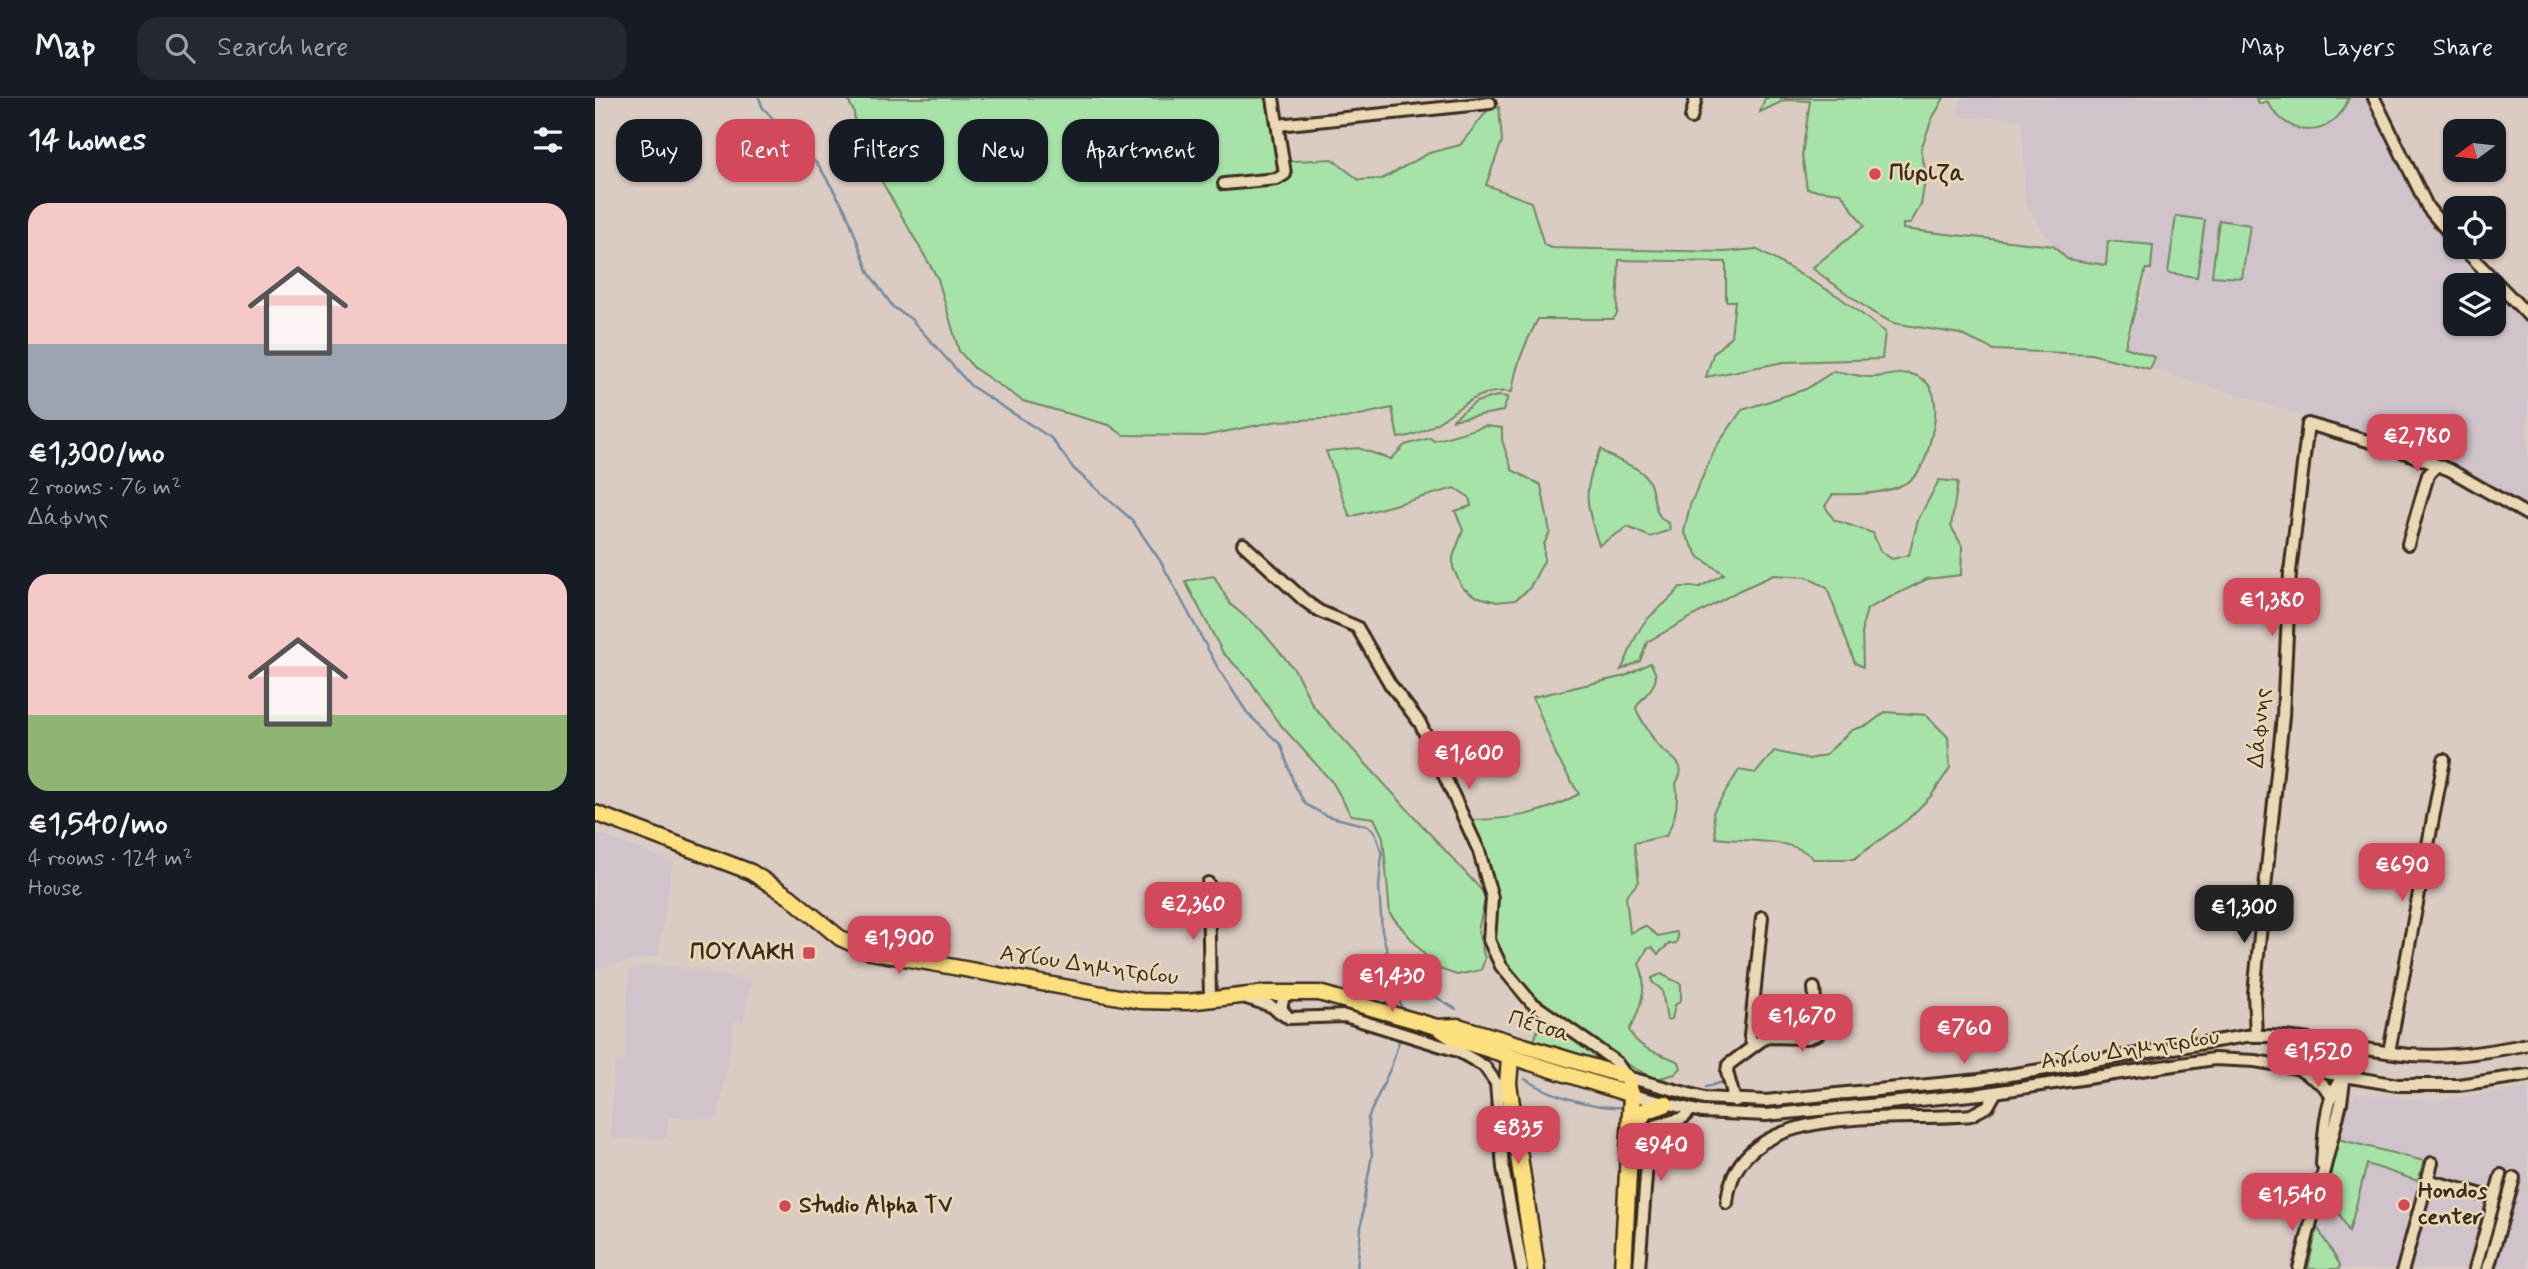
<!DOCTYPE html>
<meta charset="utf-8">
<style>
body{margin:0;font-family:Mynerve,sans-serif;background:#242831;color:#f1f3f6;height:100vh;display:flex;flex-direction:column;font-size:26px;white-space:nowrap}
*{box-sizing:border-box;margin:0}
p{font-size:23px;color:#9ea1a6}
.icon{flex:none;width:38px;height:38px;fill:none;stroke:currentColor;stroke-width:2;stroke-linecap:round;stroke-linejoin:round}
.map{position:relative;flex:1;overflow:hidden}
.details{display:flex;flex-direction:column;background:#171b24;width:595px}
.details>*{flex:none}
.hud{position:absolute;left:21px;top:21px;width:665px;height:63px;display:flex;gap:14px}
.needle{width:46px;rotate:255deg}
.fabs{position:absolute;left:1848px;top:21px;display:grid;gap:14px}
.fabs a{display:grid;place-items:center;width:63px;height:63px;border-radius:14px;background:#171b24;box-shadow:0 2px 5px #0004;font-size:35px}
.price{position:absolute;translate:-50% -60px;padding:0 16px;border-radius:14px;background:#d1495b;color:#fff;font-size:23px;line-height:46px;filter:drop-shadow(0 2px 4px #0008)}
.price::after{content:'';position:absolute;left:50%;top:42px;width:21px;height:16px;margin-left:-10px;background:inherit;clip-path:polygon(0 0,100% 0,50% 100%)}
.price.selected{background:#222;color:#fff}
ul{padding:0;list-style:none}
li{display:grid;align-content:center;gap:14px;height:371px;padding:0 28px}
li span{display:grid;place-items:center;height:217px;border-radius:21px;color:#555}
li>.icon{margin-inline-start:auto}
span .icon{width:126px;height:126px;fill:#fffc;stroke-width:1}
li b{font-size:30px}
h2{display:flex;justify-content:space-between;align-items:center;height:84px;padding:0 28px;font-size:30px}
.tag{padding:0 24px;border-radius:21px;background:#171b24;box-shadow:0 2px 5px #0004;font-size:24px;line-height:63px}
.tag.selected{background:#d1495b;color:#fff}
header{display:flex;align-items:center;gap:42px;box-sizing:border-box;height:98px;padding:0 35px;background:#171b24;border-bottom:2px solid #363941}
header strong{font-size:33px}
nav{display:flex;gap:38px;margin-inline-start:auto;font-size:24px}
.search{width:490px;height:63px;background:#242831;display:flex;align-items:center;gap:18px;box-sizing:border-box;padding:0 24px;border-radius:21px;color:#9ea1a6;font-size:26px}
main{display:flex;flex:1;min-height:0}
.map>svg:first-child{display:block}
.built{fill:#d0c3cc}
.green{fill:#a7e3a9;stroke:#718664;stroke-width:2}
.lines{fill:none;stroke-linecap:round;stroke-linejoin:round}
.stream{stroke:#738a9e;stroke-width:2.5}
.minor-casing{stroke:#3b2a1e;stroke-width:16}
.major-casing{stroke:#3b2a1e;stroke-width:19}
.highway-casing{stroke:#3b2a1e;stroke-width:21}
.minor{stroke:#ebd9b6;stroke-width:10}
.major{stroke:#fce080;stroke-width:14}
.highway{stroke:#fce080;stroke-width:16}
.poi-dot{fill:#d1495b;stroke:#ebd9b6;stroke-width:2.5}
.labels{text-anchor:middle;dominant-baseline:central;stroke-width:5;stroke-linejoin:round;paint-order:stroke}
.poi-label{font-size:23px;font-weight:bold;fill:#3b2a1e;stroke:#ebd9b6;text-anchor:start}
.street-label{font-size:23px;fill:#3b2a1e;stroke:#ebd9b6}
</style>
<header>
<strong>Map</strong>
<div class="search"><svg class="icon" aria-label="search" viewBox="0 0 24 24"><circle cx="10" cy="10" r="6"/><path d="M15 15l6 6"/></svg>Search here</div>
<nav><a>Map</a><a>Layers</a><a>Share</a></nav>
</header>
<main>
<section class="details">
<h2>14 homes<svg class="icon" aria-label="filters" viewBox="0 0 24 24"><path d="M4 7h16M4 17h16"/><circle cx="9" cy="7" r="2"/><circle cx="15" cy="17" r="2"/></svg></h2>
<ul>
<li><span style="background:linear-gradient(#f6c9c9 65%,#9aa5b1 0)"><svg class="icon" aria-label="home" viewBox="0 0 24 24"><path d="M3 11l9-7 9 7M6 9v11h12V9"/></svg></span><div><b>€1,300/mo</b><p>2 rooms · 76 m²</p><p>Δάφνης</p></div></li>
<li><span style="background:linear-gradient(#f6c9c9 65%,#8fb573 0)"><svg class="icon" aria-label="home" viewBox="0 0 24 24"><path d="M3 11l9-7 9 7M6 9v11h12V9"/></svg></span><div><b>€1,540/mo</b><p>4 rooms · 124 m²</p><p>House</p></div></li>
</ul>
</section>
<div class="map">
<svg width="1933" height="1171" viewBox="0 0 1933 1171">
<rect width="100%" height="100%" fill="#dbccc3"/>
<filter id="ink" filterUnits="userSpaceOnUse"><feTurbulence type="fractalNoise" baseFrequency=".0143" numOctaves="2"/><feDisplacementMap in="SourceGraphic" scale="14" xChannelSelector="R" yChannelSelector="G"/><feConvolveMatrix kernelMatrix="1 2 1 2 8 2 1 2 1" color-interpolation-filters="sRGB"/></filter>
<g filter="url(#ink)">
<g class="built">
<path d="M1366,0H1774L1822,98L1843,133L1895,187H1860V226H1899V191L1933,227V414L1867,372L1784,341L1558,271L1561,257L1532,248L1553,179L1557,177L1551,171L1472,161L1458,148L1430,105L1427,21L1361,19Z"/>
<path d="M0,734L78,764L63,858L0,871Z"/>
<path d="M52,868H73L156,882L148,925L140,923L123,1021L73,1020L72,1040L15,1041L19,965L29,964L34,872Z"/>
<path d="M1933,990V1171H1693L1731,999L1752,1003L1762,995L1838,1003Z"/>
</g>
<g class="green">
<path d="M252,0H671L683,64L737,61L764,82L787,81L834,55L865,47L893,12L904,9L907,43L891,87L936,104L949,147L957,150L1129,154L1161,151L1243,198L1290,234L1287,261L1189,264L1111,279L1118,256L1136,238L1140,203H1131V164L1024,162L1022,216L1018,221H943C930,246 921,266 917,294C867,288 851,335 803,340L797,310L751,320L683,323L609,338L528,337L514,327L428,303L379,270L364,253L343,181L260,37L259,14Z"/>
<path d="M1170,0H1349L1337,21L1326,51L1331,77L1326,107L1315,126H1308V131L1458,148L1472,161L1511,167L1513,143L1558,147L1556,171H1551L1530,249L1560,259L1555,271L1496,256L1399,252L1365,236L1298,225L1277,214L1217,170L1269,128L1246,95L1212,91L1207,57L1215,3L1190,2L1165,14Z"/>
<path d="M1661,0H1754C1737,43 1693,41 1672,3L1664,6Z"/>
<path d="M1581,118L1610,122L1602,179L1573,175Z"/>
<path d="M1624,122L1655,127L1647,180L1617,178Z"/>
<path d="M1239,273C1251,275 1264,279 1276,279C1297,279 1315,268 1332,285C1342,295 1341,314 1339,327C1335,343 1332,364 1321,377C1304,396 1262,397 1238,396L1230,408L1239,422L1278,435L1285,453L1297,461L1314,457L1323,422L1344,382L1363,384L1356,428L1367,448L1366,477L1332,481L1272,511L1267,529L1268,569L1260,565L1232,490L1212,479L1179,477L1145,492L1052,544L1045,563L1026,572C1035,556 1038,539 1049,525C1060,511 1075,504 1085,489H1105L1129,476L1104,459L1089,434L1095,407L1121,349L1147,312L1211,291Z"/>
<path d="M902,298L913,299L908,313L857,322L881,304Z"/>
<path d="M890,328L907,330V342L917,372L946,387L955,434L949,446V463L934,491L920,502L902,504L880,498L867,489L858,470V459L868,432L860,413L876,408L874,399L860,390L755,419L731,353L763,350L796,361L810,347L835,340L839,343Z"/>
<path d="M1006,351C1018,364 1044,366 1053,382C1061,395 1057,420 1074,425L1075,432L1055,439L1033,429L1004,447C990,407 987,390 1006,351Z"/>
<path d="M619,478L635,506L666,532L700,572L718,608L891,797L883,833L890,861L886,872L862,877L841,870L795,816L788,739L779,720L756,717L738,685L682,623L655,582L628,555L590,483Z"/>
<path d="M1055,565C1071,586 1049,594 1041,610C1042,615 1059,643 1063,647C1074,660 1095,665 1081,685C1084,704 1081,721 1071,738L1039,745L1044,784L1031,798L1035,835L1050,828L1063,838L1081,834L1083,839L1081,845L1074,846L1063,856L1057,849L1052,851L1044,866C1054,886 1045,914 1034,932C1045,954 1065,954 1084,964L1086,970L1080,976L1062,981C1021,965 910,890 899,846C896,832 903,817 900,803C893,775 881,748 871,722C914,722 946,717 984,696L962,659L938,599L1030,578Z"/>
<path d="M1290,614L1331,617L1353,639L1355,670L1336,698L1312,722L1259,761H1218C1201,739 1148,744 1121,740L1118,714L1144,672L1161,675L1179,653L1214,661L1230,657L1257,632L1273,627Z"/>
<path d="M1066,876L1086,886V902L1080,907L1077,921L1072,922L1067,892L1057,884V880Z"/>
<path d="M947,918L1019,969L939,943Z"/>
<path d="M1743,1041L1829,1063L1823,1083L1772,1066L1754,1134L1732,1091Z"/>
<path d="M1722,1129L1745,1167L1744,1171H1713Z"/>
</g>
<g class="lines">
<g class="stream">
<path d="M164,0L168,10L224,68L251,113L274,175L298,209L316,221L376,288L456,340L479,371L537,422L566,464L623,570L653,616L686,647L699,686L710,706L732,718L773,728L780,734L787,755L784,789L787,833L807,913"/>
<path d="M795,866L812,882L861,911"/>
<path d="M930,981C957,998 999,1011 1031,1009"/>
<path d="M1111,989L1128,984"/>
<path d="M762,1171L769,1101L777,1057L773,1020L796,969L806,937"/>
</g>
<g class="minor-casing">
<g id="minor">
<path d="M1779,0L1833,110L1860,142"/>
<path d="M1096,20L1101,0"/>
<path d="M683,27L895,5"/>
<path d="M629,86L682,81L690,76L678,0"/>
<path d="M1867,149L1933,217"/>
<path d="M648,446L710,503L724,513L762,529L795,586L825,625L884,753L897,800L894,842L906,868L936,904L1021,964L1032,979L1109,1000L1170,1003L1384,982L1651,938C1707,936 1761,952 1816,957C1855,960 1895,954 1933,946"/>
<path d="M1813,446L1833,377L1842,367"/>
<path d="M613,785L615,902"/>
<path d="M694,894L689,898L686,910L694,920L750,918L863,953L889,968L901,985L908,1070L927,1171"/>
<path d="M651,900L676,908L690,918"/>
<path d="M1661,938L1659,895L1688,618L1695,474L1713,326L1801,351L1855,372L1933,417"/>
<path d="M1158,948L1155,938L1167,819"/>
<path d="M1794,954L1849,662"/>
<path d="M1705,972L1728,987L1737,999"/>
<path d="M1037,997L1107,1014L1171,1017L1386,996L1619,961L1660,963L1803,987H1863L1933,977"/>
<path d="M1140,1003L1132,974L1133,967L1171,939L1212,940L1223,936L1219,890"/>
<path d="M1727,1066C1729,1040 1729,999 1748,979"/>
<path d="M1832,1082L1888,1097"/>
<path d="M1132,1105C1140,999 1304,1025 1376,1017L1393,1008L1401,994"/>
<path d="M1044,1171L1054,1038L1059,1028L1088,1020L1096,1012"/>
<path d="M1704,1171L1746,1005L1754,947"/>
<path d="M1808,1171L1837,1065"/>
<path d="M1880,1171L1906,1077"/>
<path d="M1893,1171L1919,1080"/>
</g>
</g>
<g class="major-casing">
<path id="major" d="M0,715L156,774L195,799L245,840L276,854L546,903L592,904L672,895H724L842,929L860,941L1037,997L1032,979L863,928L842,929"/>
</g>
<g class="highway-casing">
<g id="highway">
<path d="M915,960L913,986L941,1171"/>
<path d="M1037,1032L1050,1013L1070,1006"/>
<path d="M1028,1171L1037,997"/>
</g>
</g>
<use href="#minor" class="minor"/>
<use href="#major" class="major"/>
<use href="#highway" class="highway"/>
</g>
</g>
<g class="poi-dot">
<circle cx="1280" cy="76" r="7"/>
<rect x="207" y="848" width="14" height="14" rx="3.5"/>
<circle cx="1809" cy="1107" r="7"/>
<circle cx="190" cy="1108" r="7"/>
</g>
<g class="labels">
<g class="poi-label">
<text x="1294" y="76">Πύριζα</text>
<text x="200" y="855" text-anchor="end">ΠΟΥΛΑΚΗ</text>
<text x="1823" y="1094">Hondos<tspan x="1823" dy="26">center</tspan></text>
<text x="204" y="1108">Studio Alpha TV</text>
</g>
<g class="street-label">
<text transform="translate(1665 630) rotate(-85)">Δάφνης</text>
<text transform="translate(494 868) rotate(8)">Αγίου Δημητρίου</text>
<text transform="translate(944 929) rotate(17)">Πέτσα</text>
<text transform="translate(1535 952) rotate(-8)">Αγίου Δημητρίου</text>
</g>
</g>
</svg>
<div class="fabs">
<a><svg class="needle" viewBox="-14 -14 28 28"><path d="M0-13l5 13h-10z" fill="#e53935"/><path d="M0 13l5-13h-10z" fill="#9ea1a6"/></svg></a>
<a><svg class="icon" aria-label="locate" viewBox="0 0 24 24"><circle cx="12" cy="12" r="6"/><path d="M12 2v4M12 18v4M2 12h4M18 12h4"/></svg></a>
<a><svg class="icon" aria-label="layers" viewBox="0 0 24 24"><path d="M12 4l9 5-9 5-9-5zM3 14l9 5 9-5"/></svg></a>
</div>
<b class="price" style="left:1822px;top:376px">€2,780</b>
<b class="price" style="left:1677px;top:540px">€1,380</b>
<b class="price" style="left:874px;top:693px">€1,600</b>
<b class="price" style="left:1807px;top:805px">€690</b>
<b class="price" style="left:598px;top:844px">€2,360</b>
<b class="price selected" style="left:1649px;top:847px">€1,300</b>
<b class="price" style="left:304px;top:878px">€1,900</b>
<b class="price" style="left:797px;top:916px">€1,430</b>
<b class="price" style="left:1207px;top:956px">€1,670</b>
<b class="price" style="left:1369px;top:968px">€760</b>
<b class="price" style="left:1723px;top:991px">€1,520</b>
<b class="price" style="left:923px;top:1068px">€835</b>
<b class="price" style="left:1066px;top:1085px">€940</b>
<b class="price" style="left:1697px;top:1135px">€1,540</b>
<div class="hud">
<a class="tag">Buy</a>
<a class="tag selected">Rent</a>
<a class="tag">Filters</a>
<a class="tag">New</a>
<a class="tag">Apartment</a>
</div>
</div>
</main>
